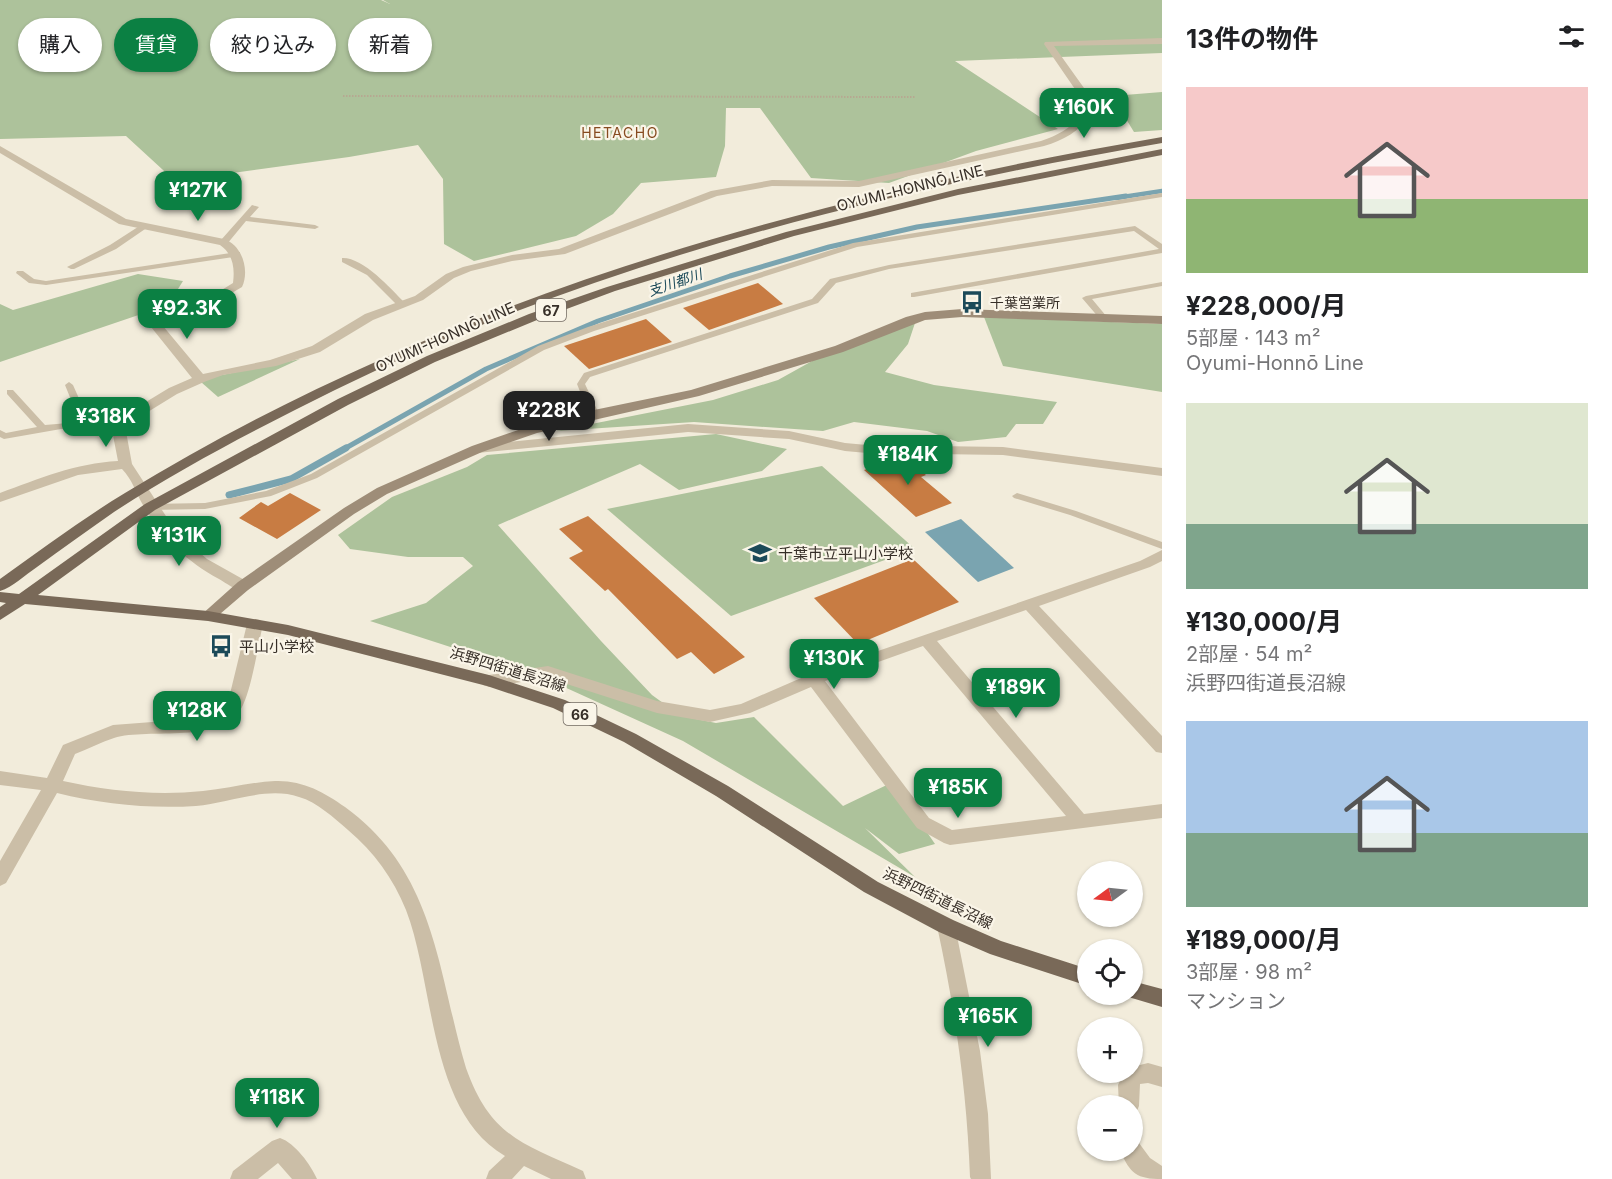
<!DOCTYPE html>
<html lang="ja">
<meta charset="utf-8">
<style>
body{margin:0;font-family:Inter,"Noto Sans JP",sans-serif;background:#f2f2f2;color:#202124;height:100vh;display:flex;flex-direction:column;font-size:22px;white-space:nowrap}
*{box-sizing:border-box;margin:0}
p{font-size:20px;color:#757577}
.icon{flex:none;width:33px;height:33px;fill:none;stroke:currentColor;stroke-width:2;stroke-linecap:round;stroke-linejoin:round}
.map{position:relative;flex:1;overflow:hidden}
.drawer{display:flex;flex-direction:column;background:#fff;width:450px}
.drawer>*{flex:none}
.banner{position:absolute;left:18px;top:18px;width:570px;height:54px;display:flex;gap:12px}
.needle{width:39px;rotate:255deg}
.fabs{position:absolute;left:1077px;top:861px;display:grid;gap:12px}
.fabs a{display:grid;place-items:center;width:66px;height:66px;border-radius:50%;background:#fff;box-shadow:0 2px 4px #0004;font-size:30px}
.price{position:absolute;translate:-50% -51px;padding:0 14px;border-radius:12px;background:#0b8043;color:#fff;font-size:20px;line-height:39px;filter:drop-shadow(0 2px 3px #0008)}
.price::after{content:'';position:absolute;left:50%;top:36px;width:18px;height:14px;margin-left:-9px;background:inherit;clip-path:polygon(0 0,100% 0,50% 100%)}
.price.current{background:#222;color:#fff}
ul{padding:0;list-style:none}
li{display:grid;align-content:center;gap:12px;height:318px;padding:0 24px}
li span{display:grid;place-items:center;height:186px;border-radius:0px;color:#555}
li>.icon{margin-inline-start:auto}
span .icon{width:108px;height:108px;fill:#fffc;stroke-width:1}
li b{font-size:26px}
h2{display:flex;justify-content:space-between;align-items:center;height:72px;padding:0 24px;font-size:26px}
.pill{padding:0 21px;border-radius:27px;background:#fff;box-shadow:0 2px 4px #0004;font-size:21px;line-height:54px}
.pill.current{background:#0b8043;color:#fff}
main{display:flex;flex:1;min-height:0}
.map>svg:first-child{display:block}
.green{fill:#adc29b}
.water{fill:#7aa4b0}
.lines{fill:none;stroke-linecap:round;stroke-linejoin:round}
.stream-far2{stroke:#7aa4b0;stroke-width:4.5}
.stream-far1{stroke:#7aa4b0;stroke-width:5}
.stream{stroke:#7aa4b0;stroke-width:7}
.building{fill:#c87c43}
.path{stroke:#b6a891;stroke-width:2;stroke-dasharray:1.5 1.5;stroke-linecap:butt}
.lane{fill:#cbbea7;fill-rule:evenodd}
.street{fill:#cbbea7;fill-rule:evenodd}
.secondary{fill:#9e8d78;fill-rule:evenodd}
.primary{fill:#796958;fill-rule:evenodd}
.labels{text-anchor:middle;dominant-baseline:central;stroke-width:4.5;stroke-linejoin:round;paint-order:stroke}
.far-neighbourhood-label{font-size:14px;letter-spacing:1.5px;fill:#874b1f;stroke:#faf5e8}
.far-water-label{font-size:14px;font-style:italic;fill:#1c4a59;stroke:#faf5e8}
.far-poi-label{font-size:14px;fill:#372f28;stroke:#faf5e8;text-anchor:start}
.shield{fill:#faf5e8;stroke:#726a62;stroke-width:1.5}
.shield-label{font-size:14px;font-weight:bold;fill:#372f28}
.street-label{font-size:15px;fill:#372f28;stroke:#faf5e8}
.poi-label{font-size:15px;fill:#372f28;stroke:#faf5e8;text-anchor:start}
</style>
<main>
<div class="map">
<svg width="1162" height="1179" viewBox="0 0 1162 1179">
<rect width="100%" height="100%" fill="#f2ecdb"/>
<g class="green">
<path d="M0,0H381L390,4L383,0H1162V53L955,61L1058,129L976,151L889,183L811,178L760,108H726L725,146L716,177L641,183L613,214L576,236L474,261L444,244L443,179L418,145L349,157L175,181L126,136L0,139Z"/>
<path d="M1162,92V130L1134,132L1112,96Z"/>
<path d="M138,274L183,281L168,305L0,362V304L13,310Z"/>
<path d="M984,317L1162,324V392L1003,366Z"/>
<path d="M915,323L908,344L885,372L934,385L1057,402L1043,424H1016L1006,437L958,442L927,431L854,422L823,431L694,422L556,431L713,400L778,380L839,346Z"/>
<path d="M300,359L218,397L201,382L217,376Z"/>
<path d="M716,434L787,449L762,471L679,490L640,464L498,525L601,641L652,695L681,716L716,723L754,717L843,806L893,782L935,844L899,854L865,828L915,877L683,741L540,676L370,621L426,603L473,566L463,557H408L350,549L338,535L392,497L467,467L487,455Z"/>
<path d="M822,466L915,549L731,616L607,509Z"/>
</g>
<path class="water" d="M961,519L1014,568L978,582L925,532Z"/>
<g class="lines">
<path class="stream-far2" d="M1116,198L1162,191"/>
<path class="stream-far1" d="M344,449L486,369L598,321L730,276L829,247L917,227L1126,196"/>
<path class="stream" d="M229,495L291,479L346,448"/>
</g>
<g class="building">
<path d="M758,283L783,304L709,330L683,308Z"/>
<path d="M646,319L672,342L589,369L564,346Z"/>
<path d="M903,456L926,475L921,477L952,503L916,517L864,470Z"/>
<path d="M290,493L321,510L277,539L239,518L261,502L268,506Z"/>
<path d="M588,516L636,559L745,657L714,674L691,652L677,659L608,589L605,591L569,558L583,551L559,529Z"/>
<path d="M913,559L959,602L858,644L814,598Z"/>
</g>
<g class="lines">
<path class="path" d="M343,96L915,97"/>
<g class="lane">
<path d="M1162,193V197L857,247L594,331L544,350L317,478L271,496L205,509L150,510L145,507L150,504L205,503L266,491L311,474L538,346L588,327L853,243Z"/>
<path d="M252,205L259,207L250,217L315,225L319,227L315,229L246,221L227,244H221V240Z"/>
<path d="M141,225L148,227L116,249L74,269H71L67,267L110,245Z"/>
<path d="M1135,226L1162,244V253L914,297H911V293L1159,249L1134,231L889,269L836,283L818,303L590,377L585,384L599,414L597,416L594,417L589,414L577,384L584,373L812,299L830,279L889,265Z"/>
<path d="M237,252H240V256L46,285L29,283L16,273L17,271H23L34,279L46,281Z"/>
<path d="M342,258C363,257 390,288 404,302V306H398L367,275L342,262Z"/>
<path d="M1162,282V286L1092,299L1107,317L1103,319H1100L1082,298L1086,296Z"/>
<path d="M69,382L73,385L89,421L118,422L123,425L121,427L61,429L4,439L0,437V430L6,433L37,427L7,394V390H13L45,425L80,422L65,385Z"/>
<path d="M1017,493L1076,511L1162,542V549L1070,515L1014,498L1012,496Z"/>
</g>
<g class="street">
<path d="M1162,38V44L1054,46L1089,95L1091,115C1078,132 1064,140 1044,146L859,187L772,186L717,196L565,254L512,261L471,271L454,278L423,300L373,320L320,352L276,366L223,375L204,382L177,394L125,426L132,464L177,533L207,559L248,582L250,586L248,590C238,593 228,584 219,579C186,561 162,538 143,505C136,493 132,479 122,469L78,475L0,502V493C38,479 76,463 118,461L111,425L113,422L169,388L192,378L147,322L137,314L143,310L152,315L212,296L233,283C235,268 233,254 220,245L119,224L0,153V146L126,219L224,239C242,245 250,270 242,287L220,300L158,320L203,374L270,360L312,346L365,314L415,296L446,274L463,267L512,255L559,249L711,191L772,180L859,181L1041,141C1058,135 1070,129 1081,115L1079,95L1044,44L1045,42Z"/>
<path d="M688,424L789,431L845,443L867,445L1003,447L1162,468V476L1003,455L867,453L845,451L789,439L688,432L477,453L470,449L477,445Z"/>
<path d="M1162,550V561L1150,567L1039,606L1162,736V753L1156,752L1026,610L937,641L1084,814L1162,804V818L950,845L944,843L917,828L811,687L750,713L710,722L657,713L548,678L489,687L483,685L481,681L483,677L489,675L548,666L657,701L710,710L741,704L808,675L1140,561ZM923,646L1066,816L952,830L929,818L825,681Z"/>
<path d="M255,619L260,620L263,624C258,646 252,686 243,705C224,746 149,727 114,738C101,742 88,749 75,754L63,781C108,791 156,796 203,791C227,789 251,782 275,781C302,780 324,792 345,807C436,873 437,970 466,1068C490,1136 523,1144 583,1171L586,1179H551L524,1166L512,1179H486L489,1171L505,1156C428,1111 435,985 406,910C393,878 374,852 348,830C334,818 317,802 299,797C267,786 229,803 196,806C149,809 102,804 57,793L6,883L0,886V861L41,790L0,785V771L47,778L63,745L113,725L205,718L217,713L228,702L247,624L250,620Z"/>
<path d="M946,918L953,920L955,926L980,1051L988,1114L991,1179H971L970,1177C967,1092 955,1009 937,926L939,920Z"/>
<path d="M1148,1063L1162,1067V1087L1148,1083L1140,1084L1139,1106L1136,1113L1132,1115V1106H1119L1118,1085L1124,1072H1132V1067Z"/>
<path d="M280,1138C295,1143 311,1165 317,1179H292L278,1163L258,1179H230L233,1171L272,1141Z"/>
<path d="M1132,1140L1139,1143L1150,1158L1162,1166V1179C1137,1179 1130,1174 1120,1150H1132Z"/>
</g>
<path class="secondary" d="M962,309L1162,316V324L962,317L925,320L843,352L699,396L537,433L482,452L387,494L354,514L248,590L213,620H203L200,616L238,582L344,508L377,488L472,446L527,427L594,410L691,390L835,346L906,317L925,312Z"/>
<g class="primary">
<path d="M1162,137V143C879,192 594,263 335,390C260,427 184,466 114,512C88,530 62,549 37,567C25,575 13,587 0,591V579C41,550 82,519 125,493C440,300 801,199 1162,137Z"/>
<path d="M1162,149V155L958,195L794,236L615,291L537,320L435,362L348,405L155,510L38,595L208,611L288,625L489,675L565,700L636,734L728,786L878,882L953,920L1001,941L1088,969V986L990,954L939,932L864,892L716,796L624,742L553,708L487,686L288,635L208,621L25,604L0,620V607L6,603L0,602V592L19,594L145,504L338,399L427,356L529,314L607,287L786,232L958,189Z"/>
<path d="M1132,981L1162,989V1007L1125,996L1124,994H1132Z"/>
</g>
</g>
<defs>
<g id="bus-bare" transform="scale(1.8)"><path d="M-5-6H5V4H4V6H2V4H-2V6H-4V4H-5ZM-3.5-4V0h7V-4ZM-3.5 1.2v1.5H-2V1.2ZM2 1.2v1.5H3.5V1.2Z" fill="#1c4a59" stroke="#faf5e8" stroke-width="2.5" paint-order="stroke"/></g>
<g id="school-bare" transform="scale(1.8)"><path d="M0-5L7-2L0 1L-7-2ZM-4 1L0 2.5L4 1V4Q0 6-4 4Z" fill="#1c4a59" stroke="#faf5e8" stroke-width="2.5" paint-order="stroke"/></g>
</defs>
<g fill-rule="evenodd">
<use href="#bus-bare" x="972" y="302"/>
<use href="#school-bare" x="760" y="553"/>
<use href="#bus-bare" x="221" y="646"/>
</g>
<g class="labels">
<g class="far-neighbourhood-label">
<text x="620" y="132">HETACHO</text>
</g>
<g class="far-water-label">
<text transform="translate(675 282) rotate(-19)">支川都川</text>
</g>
<g class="far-poi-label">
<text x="990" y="302">千葉営業所</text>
</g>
<g class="shield">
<rect x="536" y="299" width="30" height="22" rx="4.5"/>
<rect x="563.5" y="703" width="33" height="22" rx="4.5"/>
</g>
<g class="shield-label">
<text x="551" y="310">67</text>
<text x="580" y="714">66</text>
</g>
<g class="street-label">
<text transform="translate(910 188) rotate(-14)">OYUMI-HONNŌ LINE</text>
<text transform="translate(445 337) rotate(-24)">OYUMI-HONNŌ LINE</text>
<text transform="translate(508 669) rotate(17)">浜野四街道長沼線</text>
<text transform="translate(938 898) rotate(26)">浜野四街道長沼線</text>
</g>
<g class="poi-label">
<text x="778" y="553">千葉市立平山小学校</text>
<text x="239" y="646">平山小学校</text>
</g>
</g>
</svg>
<div class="fabs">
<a><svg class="needle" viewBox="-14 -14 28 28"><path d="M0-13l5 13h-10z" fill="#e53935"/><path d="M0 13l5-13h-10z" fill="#757577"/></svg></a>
<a><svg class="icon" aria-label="locate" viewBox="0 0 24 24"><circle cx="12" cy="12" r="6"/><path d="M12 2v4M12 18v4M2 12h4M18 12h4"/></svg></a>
<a>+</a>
<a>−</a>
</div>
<b class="price" style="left:1084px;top:139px">¥160K</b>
<b class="price" style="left:198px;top:222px">¥127K</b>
<b class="price" style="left:187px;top:340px">¥92.3K</b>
<b class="price current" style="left:549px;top:442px">¥228K</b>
<b class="price" style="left:106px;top:448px">¥318K</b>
<b class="price" style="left:908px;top:486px">¥184K</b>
<b class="price" style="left:179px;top:567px">¥131K</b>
<b class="price" style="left:834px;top:690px">¥130K</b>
<b class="price" style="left:1016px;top:719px">¥189K</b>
<b class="price" style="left:197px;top:742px">¥128K</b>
<b class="price" style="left:958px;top:819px">¥185K</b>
<b class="price" style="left:988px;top:1048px">¥165K</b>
<b class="price" style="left:277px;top:1129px">¥118K</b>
<div class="banner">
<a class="pill">購入</a>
<a class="pill current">賃貸</a>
<a class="pill">絞り込み</a>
<a class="pill">新着</a>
</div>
</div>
<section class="drawer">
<h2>13件の物件<svg class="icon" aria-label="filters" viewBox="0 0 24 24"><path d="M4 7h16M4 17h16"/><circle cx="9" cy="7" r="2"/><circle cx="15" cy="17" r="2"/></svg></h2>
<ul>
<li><span style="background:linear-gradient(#f6c9c9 60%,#8fb573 0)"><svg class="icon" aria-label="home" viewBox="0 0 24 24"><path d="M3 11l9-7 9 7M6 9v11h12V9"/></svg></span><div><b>¥228,000/月</b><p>5部屋 · 143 m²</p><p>Oyumi-Honnō Line</p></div></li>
<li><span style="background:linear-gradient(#dfe7d0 65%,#7fa58c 0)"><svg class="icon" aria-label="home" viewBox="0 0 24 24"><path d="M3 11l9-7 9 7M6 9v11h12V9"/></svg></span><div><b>¥130,000/月</b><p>2部屋 · 54 m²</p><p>浜野四街道長沼線</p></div></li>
<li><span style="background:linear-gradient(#a9c7e8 60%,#7fa58c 0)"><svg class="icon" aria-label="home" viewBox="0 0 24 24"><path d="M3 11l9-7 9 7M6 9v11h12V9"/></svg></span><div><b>¥189,000/月</b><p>3部屋 · 98 m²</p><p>マンション</p></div></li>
</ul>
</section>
</main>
